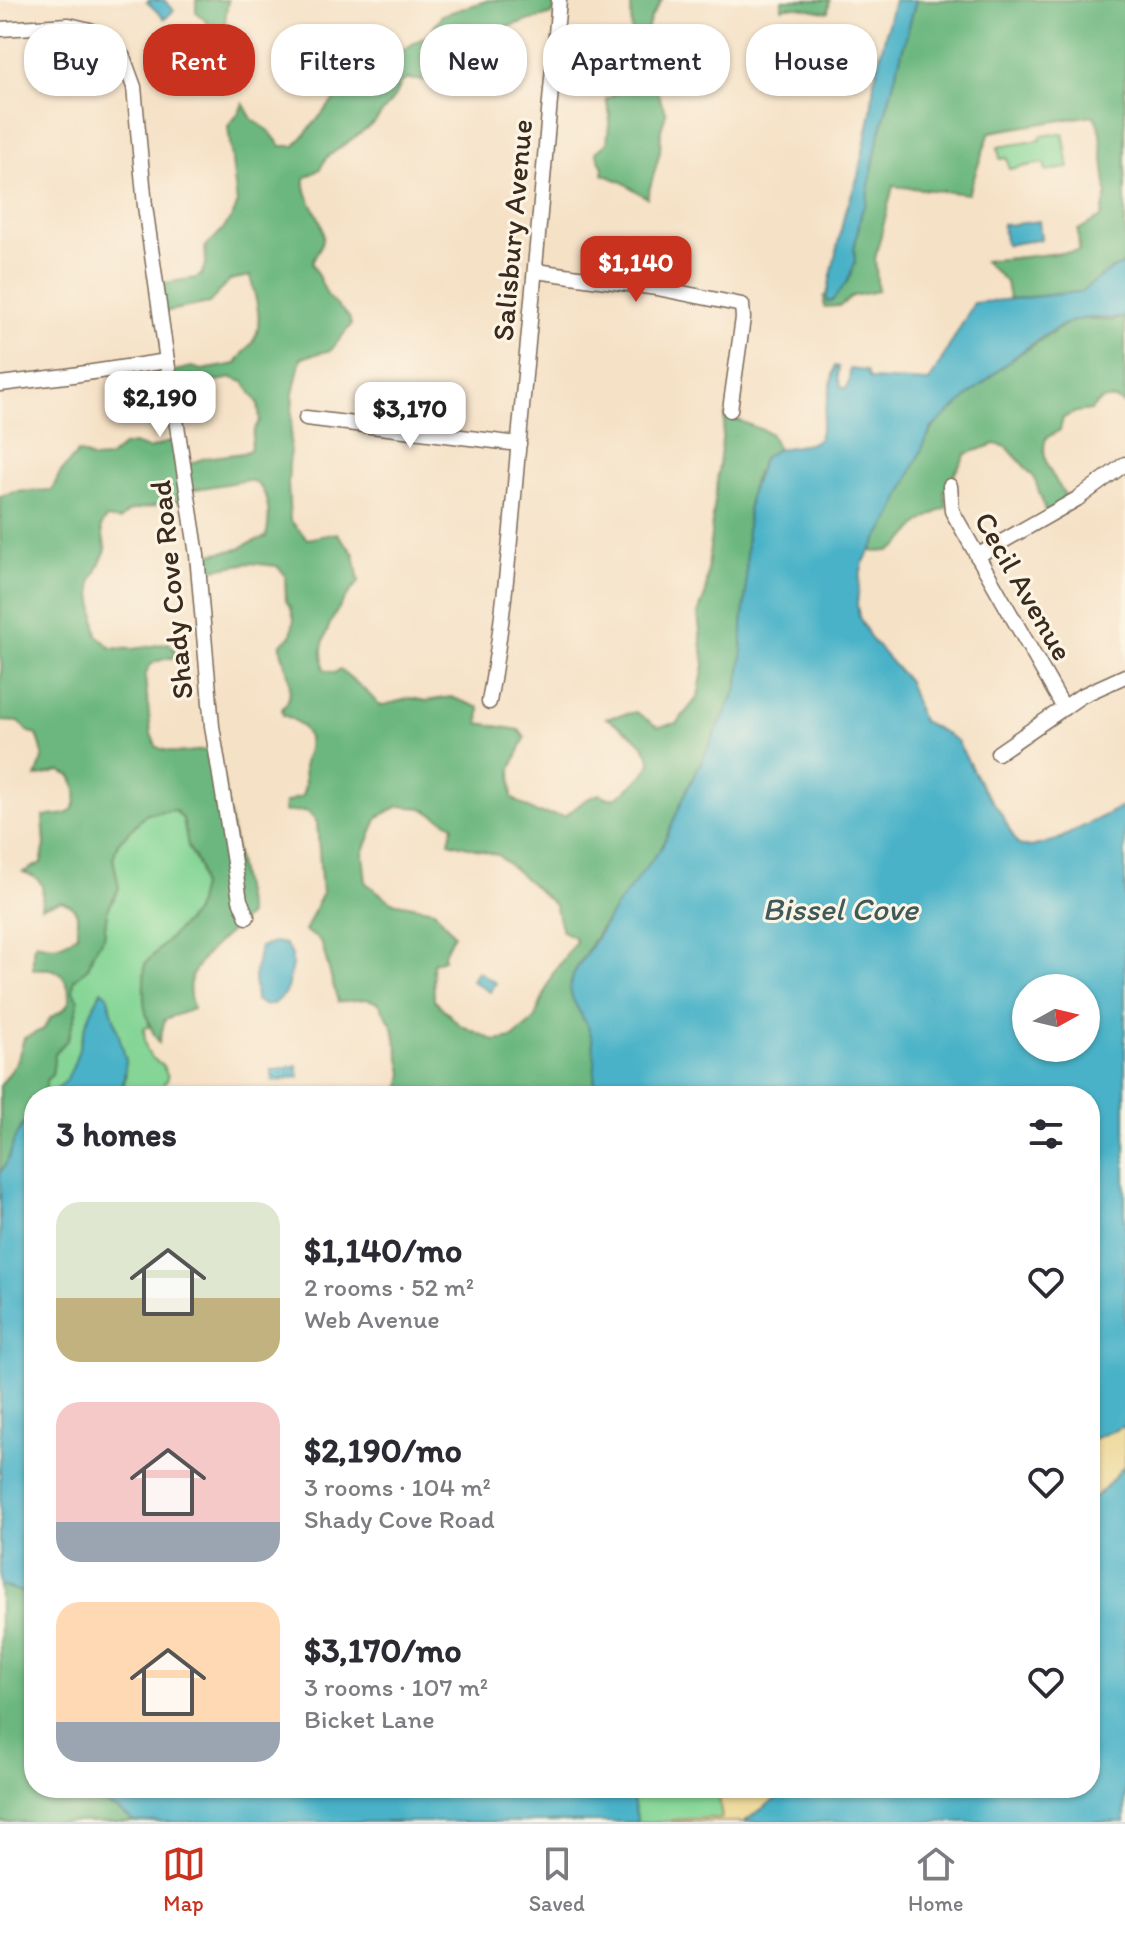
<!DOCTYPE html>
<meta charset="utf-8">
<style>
body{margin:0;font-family:Itim,sans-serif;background:#f7f7f7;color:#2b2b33;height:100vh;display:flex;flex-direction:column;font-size:30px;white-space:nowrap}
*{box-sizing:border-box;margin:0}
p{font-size:26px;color:#7c7c81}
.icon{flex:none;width:44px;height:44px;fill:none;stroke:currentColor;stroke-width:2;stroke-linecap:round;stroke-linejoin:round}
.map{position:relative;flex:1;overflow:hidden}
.panel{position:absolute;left:24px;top:1086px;width:1076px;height:712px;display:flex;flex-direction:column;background:#fff;border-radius:32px;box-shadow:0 2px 6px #0004}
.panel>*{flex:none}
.top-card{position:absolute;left:24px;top:24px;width:1078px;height:72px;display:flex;gap:16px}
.needle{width:52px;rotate:82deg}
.buttons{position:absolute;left:1012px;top:974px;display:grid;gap:16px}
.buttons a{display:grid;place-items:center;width:88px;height:88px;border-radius:50%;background:#fff;box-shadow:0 2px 6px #0004;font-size:40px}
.price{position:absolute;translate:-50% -68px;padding:0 18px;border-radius:16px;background:#fff;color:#222;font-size:26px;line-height:52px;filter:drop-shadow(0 2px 4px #0008)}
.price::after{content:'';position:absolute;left:50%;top:48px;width:24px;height:18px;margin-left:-12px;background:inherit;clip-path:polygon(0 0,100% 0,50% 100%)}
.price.active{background:#c8321e;color:#fff}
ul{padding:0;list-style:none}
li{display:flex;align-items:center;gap:24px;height:200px;padding:0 32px}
li span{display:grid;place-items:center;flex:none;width:224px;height:160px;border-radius:24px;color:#555}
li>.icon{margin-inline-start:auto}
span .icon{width:96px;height:96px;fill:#fffc;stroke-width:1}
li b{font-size:34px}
h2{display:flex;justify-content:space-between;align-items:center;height:96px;padding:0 32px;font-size:34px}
.chip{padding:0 28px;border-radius:32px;background:#fff;box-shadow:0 2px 6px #0004;font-size:28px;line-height:72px}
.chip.active{background:#c8321e;color:#fff}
.tab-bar{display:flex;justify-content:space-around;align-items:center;height:112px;border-top:2px solid #e1e1e2;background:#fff;font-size:22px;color:#7c7c81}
.tab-bar a{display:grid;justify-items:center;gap:4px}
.tab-bar .active{color:#c8321e}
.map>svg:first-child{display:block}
.green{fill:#85d696;stroke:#60805a;stroke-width:2}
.forest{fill:#6cb77f;stroke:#54704e;stroke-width:2;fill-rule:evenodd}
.sand{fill:#eeda9e;stroke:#94825e;stroke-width:2}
.water{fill:#4ab2c8;stroke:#426e73;stroke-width:2;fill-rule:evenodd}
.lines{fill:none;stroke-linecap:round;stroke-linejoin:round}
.minor-casing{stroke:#7c6a59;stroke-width:17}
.minor{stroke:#fff;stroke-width:14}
.labels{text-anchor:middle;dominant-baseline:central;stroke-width:6;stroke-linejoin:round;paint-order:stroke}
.street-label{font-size:30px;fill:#3b2a1e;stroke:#fcf5e5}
.water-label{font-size:32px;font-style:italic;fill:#405a5a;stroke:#fcf5e5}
</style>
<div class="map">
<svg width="1125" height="1822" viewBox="0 0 1125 1822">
<rect width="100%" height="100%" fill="#fcf5e5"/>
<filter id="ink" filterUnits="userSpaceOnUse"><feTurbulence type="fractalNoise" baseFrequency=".0125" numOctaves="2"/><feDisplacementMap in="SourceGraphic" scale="16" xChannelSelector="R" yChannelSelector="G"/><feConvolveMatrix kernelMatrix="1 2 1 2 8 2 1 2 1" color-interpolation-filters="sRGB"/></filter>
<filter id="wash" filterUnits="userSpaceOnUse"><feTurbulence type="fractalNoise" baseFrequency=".006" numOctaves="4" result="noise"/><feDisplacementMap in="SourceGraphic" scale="32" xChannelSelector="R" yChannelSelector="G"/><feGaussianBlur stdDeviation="1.8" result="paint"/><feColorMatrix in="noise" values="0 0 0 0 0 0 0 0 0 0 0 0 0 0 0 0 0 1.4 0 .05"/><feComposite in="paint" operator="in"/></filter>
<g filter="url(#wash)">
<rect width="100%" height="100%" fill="#f5e1c6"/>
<g class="green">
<path d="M1063,133L1069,168L1046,171L1044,163L1009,169L1007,158L1000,159L998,147L1041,140L1040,136Z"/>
<path d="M175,810L183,819L188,846L199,867L201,886L195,912L145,964L149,1027L144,1028C145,1046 144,1056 162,1064L168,1077L167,1081L164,1082L170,1096H122L126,1074L107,994L102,991C96,1002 90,1014 86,1026C77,1051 75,1087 46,1096V1080L52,1075L55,1053L68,1039L76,1013L78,1000L73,991L74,980L88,968L93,953L104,937L107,911L119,888L113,858L118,843L147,813Z"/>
<path d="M630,1788H718L722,1818L673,1820L666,1822H638Z"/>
</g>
<g class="forest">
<path d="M196,0H228C222,33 223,49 245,75H239L202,51L209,45V24L196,12Z"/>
<path d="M489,0H556L553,14L509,26L425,81L408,79L401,83L396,95L374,123L326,158L320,169L305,178C302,200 326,217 323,239C321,247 315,256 312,263L328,297L349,317L351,325L331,350L301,358L293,394L288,484L290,520L307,539L337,533L354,554L359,582C344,596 324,629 322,650C322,656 323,663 324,670L335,673L340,669L366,691L380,706L411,698L426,701L451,697L480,708L479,723L519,730L525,738L511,769L512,798L537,813L565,816L585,800L599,794C602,795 606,798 610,798C621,799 650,771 650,761C649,741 620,727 606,718L636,712L658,727L677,723L698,697L704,665L698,614L706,592L712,523L725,415L770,433L778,449L764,457L753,482L750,495L747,526L746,592L742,626V658L737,689L686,792L662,847L598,932L574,973L570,988L573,1000L587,1025L592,1038L595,1063L594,1096H399L403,1073L393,1027L379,1003L367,999L338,1002L322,945L318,939L305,931L322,894L317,822L307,811L284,812L285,803L302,796C307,785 304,776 304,765C304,755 305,762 307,753C313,733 300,721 283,715L282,709C294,698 290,679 285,663C283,655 280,653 281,644L291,636L294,619L291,608L286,601L285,575L277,566L250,563L200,571L199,556L239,549L247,544L266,537C271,518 270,484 248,480L191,490L188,499L129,511L120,520L106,518L101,527L106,550L91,583L97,635L111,648L133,649L169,643L175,651L176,657C161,660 148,660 145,677L151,734L156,746L161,749L176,753L217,749L248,915C230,933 195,958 190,983C188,991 191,1001 193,1009L165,1019L159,1043C141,1015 143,996 145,964L195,912L201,886L199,867L188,846L183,819L175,810L147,813L118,843L113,858L119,888L107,911L104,937L93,953L88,968L74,980L73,991L78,1000L76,1013L68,1039L55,1053L52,1075L46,1080V1096H34C34,1100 35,1105 34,1109C32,1114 26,1120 23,1125C14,1140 12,1160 0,1172V1086L17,1062L24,1038L44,1029C52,1010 57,1018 66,1007C74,997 67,979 58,972C51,967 42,969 33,969V949L36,942C53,949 63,946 77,934V914L72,906L61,901L41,907C44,885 45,880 23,872L41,863L45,845L43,816C51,816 63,816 69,812C81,804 76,786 71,776L60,771L36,777C43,759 45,753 37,735L27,731L19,722L0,721C0,708 0,695 0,682C1,672 3,665 0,656V496C20,489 32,492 52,490L60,473L78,452L94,459L108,458L123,446L133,444L149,449L179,438L186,465L205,458L243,453L250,450L254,430L260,420L258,403L244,382L232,378L174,389L170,372L192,367L202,370L236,364C241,355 245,351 251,344C266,326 255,296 250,276L230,280L209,303L162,312L157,284L196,278L201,275L206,263L205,247C216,238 235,218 237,204L228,126L239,113L243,103L252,119L269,131L281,146H295L333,101L365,73L429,34L442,15ZM399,806L422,808L453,825L449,842L498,855L555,905L562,931L574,937L576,941L552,975L534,1020L513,1038L495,1041L460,1025L434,1000L433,963L444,959V954L454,934L434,910L392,902L366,883L363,853L378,817Z"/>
<path d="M631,0H662L651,18L648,27L655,87L666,113L661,130L660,152L647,198L622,182L603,174V168L596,152L607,143L610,115L606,99L624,90L632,62Z"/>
<path d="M782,0H830L828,12C813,11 797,4 782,8Z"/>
<path d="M916,0H1125V259L1123,265L1112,269L1081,292L1009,299L1006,282L984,261L1079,251L1078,230L1101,217L1107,193L1099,125L1093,115L990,132L968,194L893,186L875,259L878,291L853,296L840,306L824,307V297L827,294V301L855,263L854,249L862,210L865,206L878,140Z"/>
<path d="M1125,317V405C1112,395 1101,397 1091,410L1076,412L1063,418L1060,430L1046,438C1038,461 1057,482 1070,502L1046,512L1034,477L1007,447L995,444L966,454L944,492L947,507C940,511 931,515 924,520C902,536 904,556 869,551C877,538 886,526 893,513C908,482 918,443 942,417L1015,357L1068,323L1082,319L1111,321Z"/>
<path d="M0,1585L34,1596V1788H80L94,1798L119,1810L134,1822H0Z"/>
</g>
<g class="sand">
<path d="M1125,1426V1465L1103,1490L1090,1501V1440Z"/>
<path d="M718,1788H791L744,1822H666L673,1820L722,1818Z"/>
</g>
<g class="water">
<path d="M149,0H164L174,10L165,19L147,2Z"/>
<path d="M894,0H916L878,140L865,206L862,210L854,249L855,263L847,282L832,301L827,302V294L844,216L858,176L871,112L874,81Z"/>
<path d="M1039,221L1041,239L1006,245L1002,224H1007L1008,225Z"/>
<path d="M1125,259V317C1110,321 1096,316 1082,319C1048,324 990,377 964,400C953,410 941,418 931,429L891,517L863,563L860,575L857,604L859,617L871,639L908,681L922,721L947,734L957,741L983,789L999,810L1018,845L1031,847L1057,840L1125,805V1426L1090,1440V1096H594L595,1063L592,1038L587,1025L573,1000L570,988L574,973L615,908L662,847L686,792L737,689L742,658V626L746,592L747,526L750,495L759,469L764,457L778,449L809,444L819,439L835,366L839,367L838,377L841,387L846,389L849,382L850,369L866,371L870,379L929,382L974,303L1080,292L1112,269L1123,265ZM1026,988H1086V1048H1026Z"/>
<path d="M274,942L285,944L292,955V965L286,993L275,1003L266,1006L256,1001L254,977L260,947Z"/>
<path d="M477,971L496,983L490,992L472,981Z"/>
<path d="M101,991L107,994L126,1060L122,1096H49C76,1077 76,1054 86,1025C90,1013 96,1002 101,991Z"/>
<path d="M297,1066L299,1077L273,1081L271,1070Z"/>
<path d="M34,1111V1596L0,1585V1172C9,1163 10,1152 14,1140C19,1130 26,1119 34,1111Z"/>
<path d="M1125,1465V1822H744L791,1788H1090V1501L1103,1490Z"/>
<path d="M80,1788H630L638,1822H134L119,1810L94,1798Z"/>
</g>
</g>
<g filter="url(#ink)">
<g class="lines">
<g class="minor-casing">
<g id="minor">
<path d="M0,29L69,25L90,30L108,41L123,57L134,87L145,206L167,361L197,555L212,726L240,900L247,917"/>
<path d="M536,271L657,288L742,305L743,318L730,410"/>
<path d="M0,384L66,376L167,361"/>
<path d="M306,418L519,444"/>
<path d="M950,486L952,511L1064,708"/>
<path d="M977,556L1077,499L1125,464"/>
<path d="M489,702C506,609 512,513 521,418C534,279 547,139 559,0"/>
<path d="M998,753L1081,696L1125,676"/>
</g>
</g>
<use href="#minor" class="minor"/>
</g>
</g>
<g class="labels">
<g class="street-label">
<text transform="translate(512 230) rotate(-85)">Salisbury Avenue</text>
<text transform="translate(1024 586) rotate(60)">Cecil Avenue</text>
<text transform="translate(171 590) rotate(-96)">Shady Cove Road</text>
</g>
<g class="water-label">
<text x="840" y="909">Bissel Cove</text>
</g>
</g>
</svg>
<div class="buttons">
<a><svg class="needle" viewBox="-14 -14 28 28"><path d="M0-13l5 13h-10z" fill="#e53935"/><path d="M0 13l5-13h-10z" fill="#7c7c81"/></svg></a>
</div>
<b class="price active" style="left:636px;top:304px">$1,140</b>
<b class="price" style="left:160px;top:439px">$2,190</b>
<b class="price" style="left:410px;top:450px">$3,170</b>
<div class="top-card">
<a class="chip">Buy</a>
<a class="chip active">Rent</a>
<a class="chip">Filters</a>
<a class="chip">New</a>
<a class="chip">Apartment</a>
<a class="chip">House</a>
</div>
<section class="panel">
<h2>3 homes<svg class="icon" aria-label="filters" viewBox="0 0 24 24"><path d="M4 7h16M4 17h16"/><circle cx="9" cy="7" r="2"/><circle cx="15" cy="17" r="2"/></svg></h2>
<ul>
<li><span style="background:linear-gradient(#dfe7d0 60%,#c2b280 0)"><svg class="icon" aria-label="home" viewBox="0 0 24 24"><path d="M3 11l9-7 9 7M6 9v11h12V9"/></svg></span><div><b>$1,140/mo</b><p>2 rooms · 52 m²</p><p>Web Avenue</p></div><svg class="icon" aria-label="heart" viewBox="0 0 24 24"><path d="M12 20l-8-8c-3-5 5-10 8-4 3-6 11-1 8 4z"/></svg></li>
<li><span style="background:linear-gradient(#f6c9c9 75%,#9aa5b1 0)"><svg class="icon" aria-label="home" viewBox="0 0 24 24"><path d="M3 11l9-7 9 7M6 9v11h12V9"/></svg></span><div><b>$2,190/mo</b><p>3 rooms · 104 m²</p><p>Shady Cove Road</p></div><svg class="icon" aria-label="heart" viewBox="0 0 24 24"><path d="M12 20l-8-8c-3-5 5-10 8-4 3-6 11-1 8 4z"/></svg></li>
<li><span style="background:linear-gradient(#ffd9b3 75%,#9aa5b1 0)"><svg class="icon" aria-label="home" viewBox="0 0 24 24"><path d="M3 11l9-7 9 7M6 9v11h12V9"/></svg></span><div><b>$3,170/mo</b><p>3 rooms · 107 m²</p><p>Bicket Lane</p></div><svg class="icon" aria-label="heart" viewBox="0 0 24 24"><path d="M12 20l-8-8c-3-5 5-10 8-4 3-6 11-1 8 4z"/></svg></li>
</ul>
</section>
</div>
<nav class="tab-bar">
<a class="active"><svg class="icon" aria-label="map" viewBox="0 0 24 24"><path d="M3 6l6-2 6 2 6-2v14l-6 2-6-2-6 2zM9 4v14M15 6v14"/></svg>Map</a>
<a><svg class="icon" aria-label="saved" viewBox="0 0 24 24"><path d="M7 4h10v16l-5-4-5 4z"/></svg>Saved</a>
<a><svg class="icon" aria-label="home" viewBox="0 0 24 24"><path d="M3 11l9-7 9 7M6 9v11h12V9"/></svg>Home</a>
</nav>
